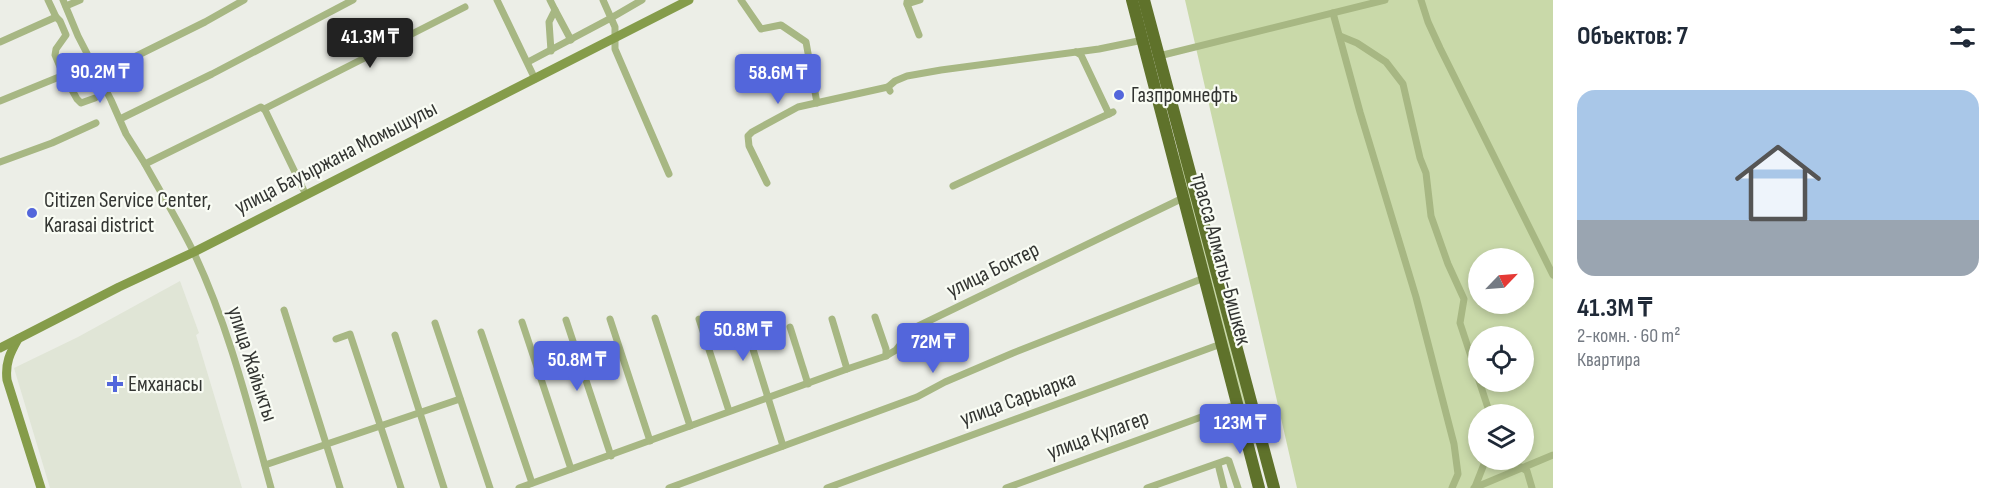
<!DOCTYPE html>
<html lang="ru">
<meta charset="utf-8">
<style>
body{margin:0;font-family:"Sofia Sans Condensed",sans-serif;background:#f6f6f7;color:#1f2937;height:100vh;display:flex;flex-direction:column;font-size:22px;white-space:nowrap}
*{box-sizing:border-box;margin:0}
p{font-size:20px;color:#747a83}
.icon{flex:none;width:33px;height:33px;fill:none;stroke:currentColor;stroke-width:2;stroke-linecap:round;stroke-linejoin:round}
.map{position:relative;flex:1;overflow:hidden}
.panel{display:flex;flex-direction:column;background:#fff;width:450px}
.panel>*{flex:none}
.needle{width:39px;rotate:65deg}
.buttons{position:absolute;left:1468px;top:248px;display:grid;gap:12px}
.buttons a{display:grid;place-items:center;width:66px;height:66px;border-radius:50%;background:#fff;box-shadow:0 3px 9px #0003;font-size:30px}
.price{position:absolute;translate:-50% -51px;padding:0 14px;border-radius:6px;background:#5366db;color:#fff;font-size:20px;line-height:39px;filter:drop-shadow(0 2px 3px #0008)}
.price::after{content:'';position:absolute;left:50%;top:36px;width:18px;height:14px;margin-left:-9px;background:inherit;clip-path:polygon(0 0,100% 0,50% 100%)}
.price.on{background:#222;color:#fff}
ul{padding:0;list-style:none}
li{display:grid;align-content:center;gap:12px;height:318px;padding:0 24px}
li span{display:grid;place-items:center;height:186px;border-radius:18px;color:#555}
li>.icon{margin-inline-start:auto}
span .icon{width:108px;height:108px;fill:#fffc;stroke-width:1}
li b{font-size:26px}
h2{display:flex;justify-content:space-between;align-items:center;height:72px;padding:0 24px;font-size:26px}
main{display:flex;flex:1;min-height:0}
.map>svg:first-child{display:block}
.built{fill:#e0e5d6}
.green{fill:#c9d9a9;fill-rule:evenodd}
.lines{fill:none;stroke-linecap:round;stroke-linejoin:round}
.street{stroke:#a7b783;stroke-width:7}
.secondary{stroke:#859c4a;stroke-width:9}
.highway{stroke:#5f722b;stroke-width:12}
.poi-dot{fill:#5366db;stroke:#f9fcf4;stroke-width:2}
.labels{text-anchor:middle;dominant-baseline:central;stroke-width:4.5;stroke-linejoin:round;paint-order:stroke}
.poi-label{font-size:22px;fill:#333532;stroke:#f9fcf4;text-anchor:start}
.street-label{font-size:22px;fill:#333532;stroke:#f9fcf4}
</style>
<main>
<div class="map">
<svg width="1553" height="488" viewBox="0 0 1553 488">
<rect width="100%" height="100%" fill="#eceee7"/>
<path class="built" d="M180,281L199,333L196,335L242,488H50L14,368L78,337Z"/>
<g class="green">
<path d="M1185,0H1553V488H1297ZM1479,258H1524V303H1479ZM1479,336H1524V381H1479ZM1479,414H1524V459H1479Z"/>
<path d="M1178,154L1183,155L1257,444H1253Z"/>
</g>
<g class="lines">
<g class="street">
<path d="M48,0L56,17"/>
<path d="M63,0L78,36L111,100L126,134L145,164L261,107L265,110L306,195"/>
<path d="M497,0L535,79"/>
<path d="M550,0L555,10L549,22L551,51"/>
<path d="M603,0L611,18L642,0"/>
<path d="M741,0L761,29L781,25L806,42L817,103"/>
<path d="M1421,0L1428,22L1440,48L1553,275"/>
<path d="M907,2V4L920,0"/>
<path d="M907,4L919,35"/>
<path d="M66,6L80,0"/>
<path d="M555,10L571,40"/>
<path d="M1333,13L1360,112L1416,297L1454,444L1458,474L1452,488"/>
<path d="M1340,36L1357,43L1386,62L1403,84L1420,158L1426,173L1431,216L1448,264L1464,299L1460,323L1490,414"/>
<path d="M0,42L56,17L60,21L66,35L56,49L55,55L63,74L59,77L0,101"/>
<path d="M1076,52L1081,55L1109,114"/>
<path d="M1159,56L1385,0"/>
<path d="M528,62L611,18L615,27V49L669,174"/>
<path d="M63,74L77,99L81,103L95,98"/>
<path d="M98,75L205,22L244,0"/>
<path d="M890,91L888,87L895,81L907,76L941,70L1099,49L1143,40"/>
<path d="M264,109L465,7"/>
<path d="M120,119L212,74L353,0"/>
<path d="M0,162L52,143L96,123"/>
<path d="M145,164C161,193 179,222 194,253C229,327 249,409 271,488"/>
<path d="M767,183L749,146L748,136L752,132L798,107L888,87"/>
<path d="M953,186L1113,112"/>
<path d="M284,310L340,488"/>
<path d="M743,317L783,446"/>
<path d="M875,317L886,349V356"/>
<path d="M655,318L690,426"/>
<path d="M610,319L650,441"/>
<path d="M699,319L729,411"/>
<path d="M832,319L847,369"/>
<path d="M566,320L611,456"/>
<path d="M522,322L571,469"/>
<path d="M435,323L490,488"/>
<path d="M790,327L808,384"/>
<path d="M481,332L532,483"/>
<path d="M395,335L444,488"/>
<path d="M336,339L350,334L401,488"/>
<path d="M1218,464L1224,488"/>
<path d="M265,465L460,399"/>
<path d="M1521,467L1527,471L1532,488"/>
<path d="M1475,487L1486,459"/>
<path d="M519,488L847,369L886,356L896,350L912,329L1183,198"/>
<path d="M669,488L917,397L945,382L1013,353L1204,278"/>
<path d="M827,488L1221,344"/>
<path d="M1006,488L1237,404"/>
<path d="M1147,488L1227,460L1229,461L1238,488"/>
<path d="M1474,488L1553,455"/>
</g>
<g class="secondary">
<path d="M18,339C10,353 5,363 7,380L41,488"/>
<path d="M0,348L119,287L194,252L689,0"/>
</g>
<g class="highway">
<path d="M1132,0L1259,488"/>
<path d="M1144,0L1274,488"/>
</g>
</g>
<g class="poi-dot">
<circle cx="1119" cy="95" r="6"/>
<circle cx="32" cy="213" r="6"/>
<path d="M112 375h6v6h6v6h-6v6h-6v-6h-6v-6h6z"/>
</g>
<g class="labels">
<g class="poi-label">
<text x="1131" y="95">Газпромнефть</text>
<text x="44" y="200">Citizen Service Center,<tspan x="44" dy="25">Karasai district</tspan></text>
<text x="128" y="384">Емханасы</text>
</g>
<g class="street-label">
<text transform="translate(336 158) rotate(-27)">улица Бауыржана Момышулы</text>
<text transform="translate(1221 259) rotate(75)">трасса Алматы-Бишкек</text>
<text transform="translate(993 270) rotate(-26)">улица Боктер</text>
<text transform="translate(252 364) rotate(72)">улица Жайыкты</text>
<text transform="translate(1018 399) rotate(-20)">улица Сарыарка</text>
<text transform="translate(1098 435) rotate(-20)">улица Кулагер</text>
</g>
</g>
</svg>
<div class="buttons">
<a><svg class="needle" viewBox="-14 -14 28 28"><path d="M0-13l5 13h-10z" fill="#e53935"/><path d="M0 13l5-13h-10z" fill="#747a83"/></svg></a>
<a><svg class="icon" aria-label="locate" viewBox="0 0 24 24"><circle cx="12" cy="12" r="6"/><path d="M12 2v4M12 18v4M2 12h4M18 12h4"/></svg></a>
<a><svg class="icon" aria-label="layers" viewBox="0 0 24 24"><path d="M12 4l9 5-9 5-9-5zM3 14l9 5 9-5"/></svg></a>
</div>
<b class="price on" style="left:370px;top:69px">41.3M ₸</b>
<b class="price" style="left:100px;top:104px">90.2M ₸</b>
<b class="price" style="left:778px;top:105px">58.6M ₸</b>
<b class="price" style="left:743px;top:362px">50.8M ₸</b>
<b class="price" style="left:933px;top:374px">72M ₸</b>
<b class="price" style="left:577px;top:392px">50.8M ₸</b>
<b class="price" style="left:1240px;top:455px">123M ₸</b>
</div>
<section class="panel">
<h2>Объектов: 7<svg class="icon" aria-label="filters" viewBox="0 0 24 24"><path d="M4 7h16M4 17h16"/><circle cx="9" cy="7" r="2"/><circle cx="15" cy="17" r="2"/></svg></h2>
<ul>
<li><span style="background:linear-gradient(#a9c7e8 70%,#9aa5b1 0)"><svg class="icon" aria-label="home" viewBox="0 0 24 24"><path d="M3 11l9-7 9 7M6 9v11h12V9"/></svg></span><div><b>41.3M ₸</b><p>2-комн. · 60 m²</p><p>Квартира</p></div></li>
</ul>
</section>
</main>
